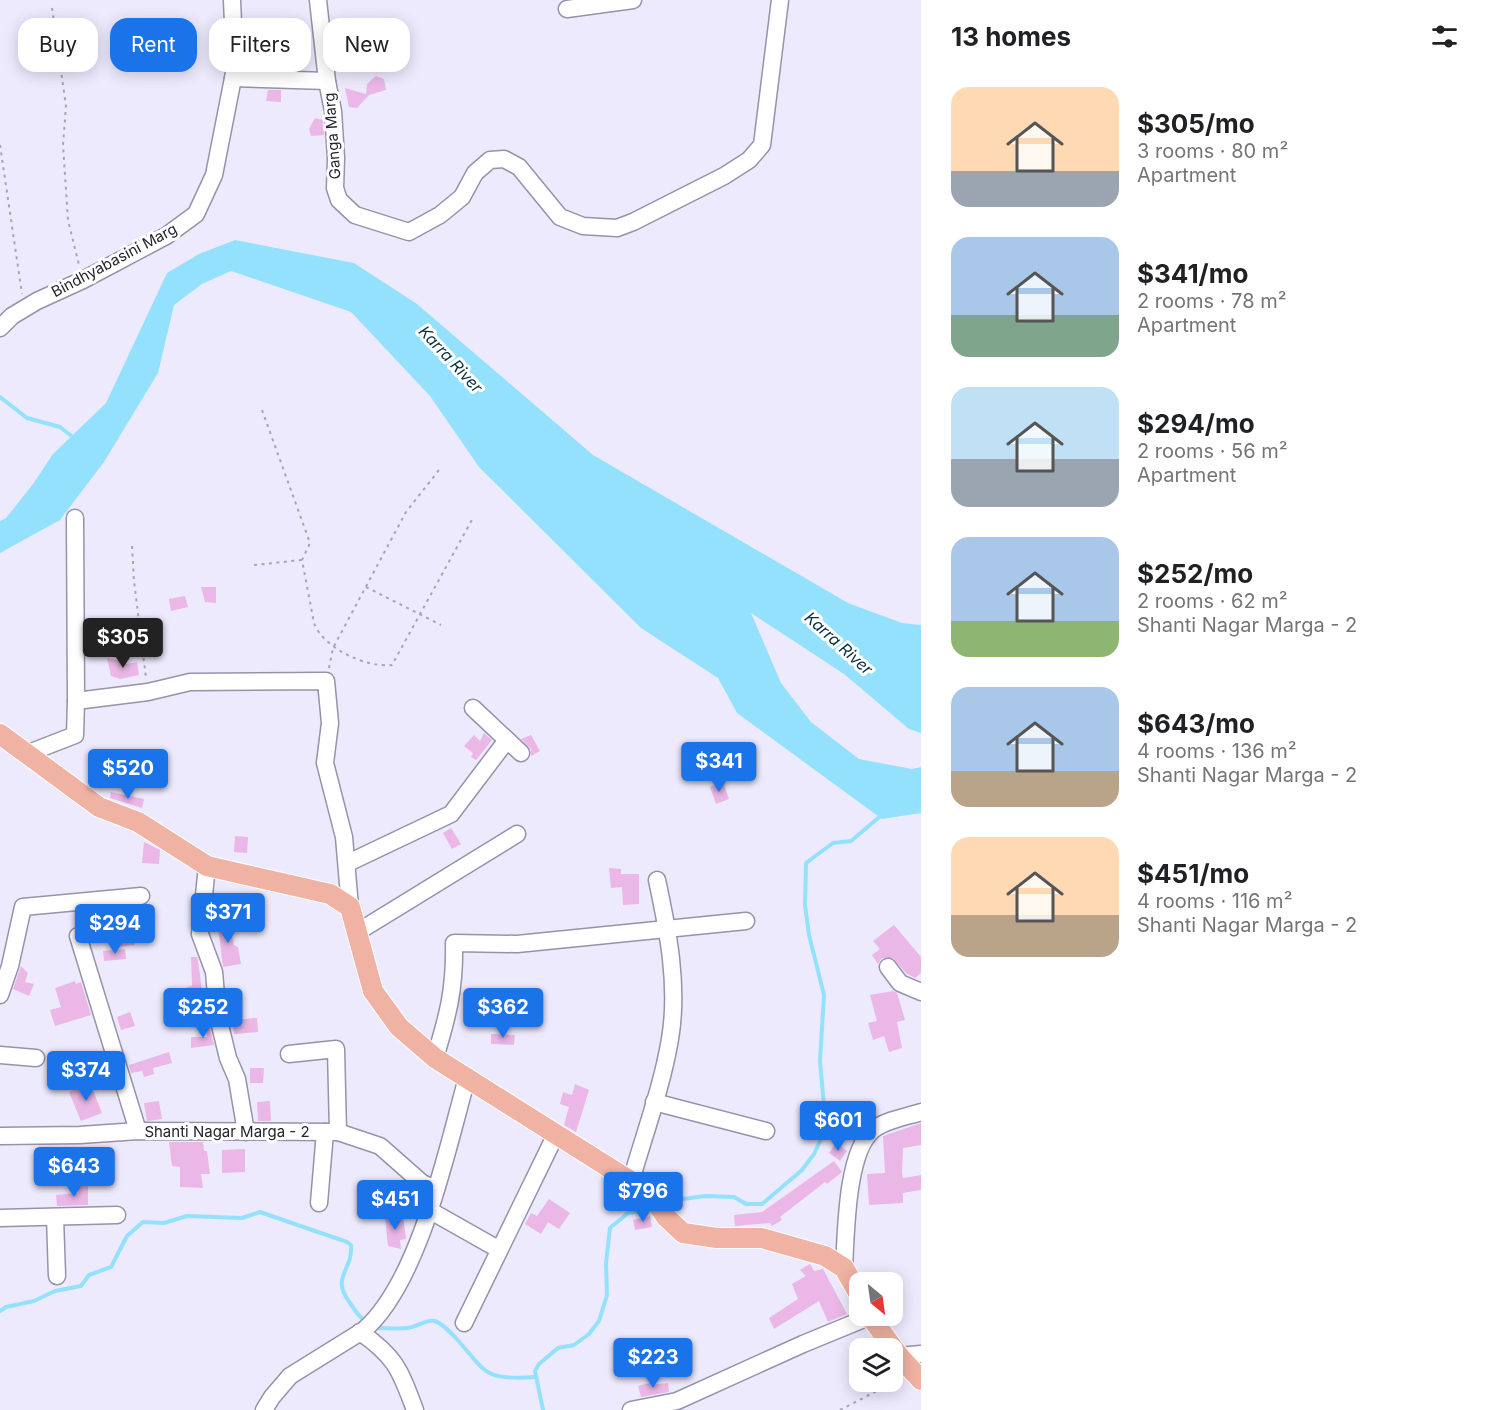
<!DOCTYPE html>
<meta charset="utf-8">
<style>
body{margin:0;font-family:Inter,sans-serif;background:#f6f6f6;color:#202124;height:100vh;display:flex;flex-direction:column;font-size:22px;white-space:nowrap}
*{box-sizing:border-box;margin:0}
p{font-size:20px;color:#757577}
.icon{flex:none;width:33px;height:33px;fill:none;stroke:currentColor;stroke-width:2;stroke-linecap:round;stroke-linejoin:round}
.map{position:relative;flex:1;overflow:hidden}
.drawer{display:flex;flex-direction:column;background:#fff;width:570px}
.drawer>*{flex:none}
.hud{position:absolute;left:18px;top:18px;width:570px;height:54px;display:flex;gap:12px}
.needle{width:39px;rotate:151deg}
.fabs{position:absolute;left:849px;top:1272px;display:grid;gap:12px}
.fabs a{display:grid;place-items:center;width:54px;height:54px;border-radius:12px;background:#fff;box-shadow:0 3px 15px #0003;font-size:30px}
.price{position:absolute;translate:-50% -51px;padding:0 14px;border-radius:6px;background:#1a73e8;color:#fff;font-size:20px;line-height:39px;filter:drop-shadow(0 2px 3px #0008)}
.price::after{content:'';position:absolute;left:50%;top:36px;width:18px;height:14px;margin-left:-9px;background:inherit;clip-path:polygon(0 0,100% 0,50% 100%)}
.price.on{background:#222;color:#fff}
ul{padding:0;list-style:none}
li{display:flex;align-items:center;gap:18px;height:150px;padding:0 30px}
li span{display:grid;place-items:center;flex:none;width:168px;height:120px;border-radius:18px;color:#555}
li>.icon{margin-inline-start:auto}
span .icon{width:72px;height:72px;fill:#fffc;stroke-width:1}
li b{font-size:26px}
h2{display:flex;justify-content:space-between;align-items:center;height:72px;padding:0 30px;font-size:26px}
.tag{padding:0 21px;border-radius:18px;background:#fff;box-shadow:0 3px 15px #0003;font-size:21px;line-height:54px}
.tag.on{background:#1a73e8;color:#fff}
main{display:flex;flex:1;min-height:0}
.map>svg:first-child{display:block}
.water{fill:#94e1fe}
.lines{fill:none;stroke-linecap:round;stroke-linejoin:round}
.stream{stroke:#94e1fe;stroke-width:4}
.building{fill:#eab7e7}
.minor-casing{stroke:#9692a8;stroke-width:19}
.major-casing{stroke:#fff;stroke-width:22}
.path{stroke:#a7a4b4;stroke-width:2;stroke-dasharray:3 4.5;stroke-linecap:butt}
.minor{stroke:#fff;stroke-width:16}
.major{stroke:#f0b2a2;stroke-width:20}
.labels{text-anchor:middle;dominant-baseline:central;stroke-width:6;stroke-linejoin:round;paint-order:stroke}
.street-label{font-size:15px;fill:#25232c;stroke:#fff}
.water-label{font-size:16px;font-style:italic;fill:#0a303c;stroke:#fff}
</style>
<main>
<div class="map">
<svg width="921" height="1410" viewBox="0 0 921 1410">
<rect width="100%" height="100%" fill="#eeeafe"/>
<path class="water" d="M235,240L354,263L417,304L593,455L848,603L902,623L921,625V733L909,729L844,674L751,613L781,683L811,722L859,759L912,769L921,767V813L882,819L737,713L718,678L641,628L479,467L430,396L351,312L231,271L202,284L174,305L158,373L104,462L60,520L0,553V521L6,518L33,484L53,454L106,403L167,273L199,254Z"/>
<g class="lines">
<g class="stream">
<path d="M0,397L27,418L60,427L74,438"/>
<path d="M665,1205L676,1200L705,1196L734,1197L746,1204H762L802,1170L814,1154L826,1128L820,1061L824,995L809,935L805,905L806,863L833,843L851,841L883,814"/>
<path d="M0,1311L6,1307L34,1301L55,1291L81,1286L89,1275L111,1267L127,1236L143,1222L164,1223L187,1216L242,1218L260,1212L347,1242L351,1245C353,1272 330,1276 350,1303C355,1310 358,1317 366,1321"/>
<path d="M376,1328C387,1328 397,1329 408,1328C417,1327 426,1319 435,1321C441,1323 448,1330 453,1335C487,1371 480,1381 536,1377"/>
<path d="M543,1410L535,1371L539,1364L558,1348L574,1345L589,1334L599,1321L607,1295L606,1263L610,1228L628,1213L655,1209"/>
</g>
</g>
<g class="building">
<path d="M376,76L384,79L386,90L369,95L357,108L349,107L345,88L366,94L367,84Z"/>
<path d="M268,90H281V102L266,101Z"/>
<path d="M315,118L323,120L324,135L311,136L309,129Z"/>
<path d="M201,587H216V603L205,602Z"/>
<path d="M185,596L188,607L171,611L169,599Z"/>
<path d="M107,658L120,661L121,665L137,662L139,675L120,679L111,676Z"/>
<path d="M484,733L492,740L476,760L471,757L473,753L464,746L474,735L480,741Z"/>
<path d="M531,735L540,751L531,756V749L521,739Z"/>
<path d="M107,760L117,761L116,788L105,787Z"/>
<path d="M723,782L729,799L716,804L710,787Z"/>
<path d="M111,792L144,799L142,808L110,798Z"/>
<path d="M451,828L461,844L452,849L443,833Z"/>
<path d="M235,836L248,837L247,853L234,852Z"/>
<path d="M144,842L160,850L159,864L142,863Z"/>
<path d="M609,868L621,869V874H639V904L623,905L622,887L611,888Z"/>
<path d="M227,915L234,945L238,947L241,964L223,967L217,918Z"/>
<path d="M894,925L921,957V973L915,978L907,974L893,958H882L878,964L872,955L880,949L873,941Z"/>
<path d="M134,929L135,945L116,947L115,931Z"/>
<path d="M125,949L126,959L104,961L103,951Z"/>
<path d="M191,957H197L198,960L203,998L188,1000L187,987L192,986Z"/>
<path d="M21,966L28,973L25,982L34,984L29,996L13,989Z"/>
<path d="M75,981L76,984L81,982L91,1015L55,1026L50,1010L61,1007L55,988Z"/>
<rect x="485" y="989" width="29" height="23"/>
<path d="M893,991L897,993L905,1020L897,1022L902,1048L889,1052L884,1036L873,1040L868,1023L877,1021L870,995Z"/>
<path d="M130,1012L135,1026L121,1030L117,1017Z"/>
<path d="M205,1017H207L214,1045L191,1048V1037H207Z"/>
<path d="M257,1018L258,1032L234,1034L233,1020Z"/>
<path d="M491,1034L515,1035L514,1045L491,1044Z"/>
<path d="M169,1052L172,1063L153,1068L154,1074L144,1077L142,1071L131,1073L129,1065Z"/>
<path d="M250,1068H264L263,1083H250Z"/>
<path d="M90,1083L102,1113L81,1121L69,1092Z"/>
<path d="M575,1084L589,1090L576,1132L564,1125L569,1107L560,1104L563,1092L572,1095Z"/>
<path d="M159,1101L162,1119L147,1121L144,1103Z"/>
<path d="M270,1101L271,1121H258L257,1102Z"/>
<path d="M921,1123V1145L903,1148L902,1173L903,1178L921,1175V1190L903,1193V1203L869,1205L867,1174L885,1173L883,1136Z"/>
<path d="M169,1142H203L204,1151H207L210,1174H201L203,1188L180,1187V1167L172,1166Z"/>
<path d="M836,1143L847,1151L840,1161L829,1153Z"/>
<path d="M245,1149V1172L222,1173V1150Z"/>
<path d="M834,1161L842,1172L827,1184L825,1182L780,1217L782,1220L772,1226L770,1223L735,1226L734,1215L762,1212Z"/>
<path d="M78,1185H88V1205L57,1206L56,1195L78,1193Z"/>
<path d="M549,1199L570,1213L559,1229L548,1222L541,1234L525,1224L531,1213L537,1216Z"/>
<path d="M403,1215L406,1239L400,1240L401,1249L388,1246L385,1217Z"/>
<path d="M650,1216L652,1227L635,1230L633,1220Z"/>
<path d="M810,1264L814,1271L823,1269L847,1314L828,1322L819,1301L774,1329L769,1318L798,1299L792,1284L806,1276L800,1270Z"/>
<path d="M650,1383L651,1385L668,1383L669,1392L641,1397L638,1386Z"/>
</g>
<g class="lines">
<g class="minor-casing">
<g id="minor">
<path d="M318,0L327,81L333,111L336,158L335,188L339,200L355,215L409,232L440,215L462,197L475,173L490,160L504,159L519,167L560,217L583,226L617,228L633,222L724,176L749,160L762,145L780,0"/>
<path d="M567,9L633,0"/>
<path d="M233,78L327,81"/>
<path d="M0,328L12,316L37,301L83,280L166,236L196,214L214,175L235,68L232,0"/>
<path d="M75,518L76,701"/>
<path d="M473,708L521,753"/>
<path d="M26,754L75,735L76,701L148,692L190,682L326,681L330,723L325,763L344,837L350,907"/>
<path d="M348,863L451,814L507,740"/>
<path d="M207,866L200,934L214,972L218,1017L228,1058L237,1079L246,1132"/>
<path d="M356,933L517,834"/>
<path d="M78,936L138,1131"/>
<path d="M888,967L900,983L921,992"/>
<path d="M0,995L10,966L23,907L141,896"/>
<path d="M289,1054L336,1049L338,1132"/>
<path d="M0,1055L36,1058"/>
<path d="M435,1058C448,1015 455,989 454,943L517,944L746,921"/>
<path d="M654,1102L766,1131"/>
<path d="M0,1136L80,1135L138,1131L338,1132L380,1146L422,1183L436,1189"/>
<path d="M631,1181C644,1135 662,1087 670,1039C679,986 668,931 657,880"/>
<path d="M319,1203L325,1132"/>
<path d="M429,1210L498,1249"/>
<path d="M55,1217L57,1276"/>
<path d="M0,1218L117,1215"/>
<path d="M844,1268C846,1235 846,1152 873,1130C885,1120 906,1117 921,1112"/>
<path d="M464,1323L556,1134"/>
<path d="M360,1332C396,1357 400,1370 415,1410"/>
<path d="M899,1356L921,1354"/>
<path d="M264,1410L272,1397L290,1376L364,1330C420,1281 447,1149 467,1078"/>
<path d="M631,1410L677,1401L803,1344L871,1316"/>
</g>
</g>
<g class="major-casing">
<g id="major">
<path d="M0,734L99,807L138,822L207,866L330,894L350,907L373,991L399,1027L435,1058L651,1194L666,1217L683,1233L717,1238H762L825,1256L844,1268L860,1296"/>
<path d="M870,1316L899,1356L921,1380"/>
</g>
</g>
<g class="path">
<path d="M52,8L66,106L63,145L68,220L79,265"/>
<path d="M0,145L22,294"/>
<path d="M262,410L310,543L302,560L314,623C323,648 366,668 392,665L473,518"/>
<path d="M132,546L134,581L146,678"/>
<path d="M254,565L302,560"/>
<path d="M366,587L441,625"/>
<path d="M329,668L333,648L406,512L439,470"/>
<path d="M840,1410L900,1379"/>
</g>
<use href="#minor" class="minor"/>
<use href="#major" class="major"/>
</g>
<g class="labels">
<g class="street-label">
<text transform="translate(332 136) rotate(-94)">Ganga Marg</text>
<text transform="translate(114 260) rotate(-28)">Bindhyabasini Marg</text>
<text x="227" y="1131">Shanti Nagar Marga - 2</text>
</g>
<g class="water-label">
<text transform="translate(451 359) rotate(47)">Karra River</text>
<text transform="translate(839 643) rotate(42)">Karra River</text>
</g>
</g>
</svg>
<div class="fabs">
<a><svg class="needle" viewBox="-14 -14 28 28"><path d="M0-13l5 13h-10z" fill="#e53935"/><path d="M0 13l5-13h-10z" fill="#757577"/></svg></a>
<a><svg class="icon" aria-label="layers" viewBox="0 0 24 24"><path d="M12 4l9 5-9 5-9-5zM3 14l9 5 9-5"/></svg></a>
</div>
<b class="price on" style="left:123px;top:669px">$305</b>
<b class="price" style="left:719px;top:793px">$341</b>
<b class="price" style="left:128px;top:800px">$520</b>
<b class="price" style="left:228px;top:944px">$371</b>
<b class="price" style="left:115px;top:955px">$294</b>
<b class="price" style="left:203px;top:1039px">$252</b>
<b class="price" style="left:503px;top:1039px">$362</b>
<b class="price" style="left:86px;top:1102px">$374</b>
<b class="price" style="left:838px;top:1152px">$601</b>
<b class="price" style="left:74px;top:1198px">$643</b>
<b class="price" style="left:643px;top:1223px">$796</b>
<b class="price" style="left:395px;top:1231px">$451</b>
<b class="price" style="left:653px;top:1389px">$223</b>
<div class="hud">
<a class="tag">Buy</a>
<a class="tag on">Rent</a>
<a class="tag">Filters</a>
<a class="tag">New</a>
</div>
</div>
<section class="drawer">
<h2>13 homes<svg class="icon" aria-label="filters" viewBox="0 0 24 24"><path d="M4 7h16M4 17h16"/><circle cx="9" cy="7" r="2"/><circle cx="15" cy="17" r="2"/></svg></h2>
<ul>
<li><span style="background:linear-gradient(#ffd9b3 70%,#9aa5b1 0)"><svg class="icon" aria-label="home" viewBox="0 0 24 24"><path d="M3 11l9-7 9 7M6 9v11h12V9"/></svg></span><div><b>$305/mo</b><p>3 rooms · 80 m²</p><p>Apartment</p></div></li>
<li><span style="background:linear-gradient(#a9c7e8 65%,#7fa58c 0)"><svg class="icon" aria-label="home" viewBox="0 0 24 24"><path d="M3 11l9-7 9 7M6 9v11h12V9"/></svg></span><div><b>$341/mo</b><p>2 rooms · 78 m²</p><p>Apartment</p></div></li>
<li><span style="background:linear-gradient(#bfe0f5 60%,#9aa5b1 0)"><svg class="icon" aria-label="home" viewBox="0 0 24 24"><path d="M3 11l9-7 9 7M6 9v11h12V9"/></svg></span><div><b>$294/mo</b><p>2 rooms · 56 m²</p><p>Apartment</p></div></li>
<li><span style="background:linear-gradient(#a9c7e8 70%,#8fb573 0)"><svg class="icon" aria-label="home" viewBox="0 0 24 24"><path d="M3 11l9-7 9 7M6 9v11h12V9"/></svg></span><div><b>$252/mo</b><p>2 rooms · 62 m²</p><p>Shanti Nagar Marga - 2</p></div></li>
<li><span style="background:linear-gradient(#a9c7e8 70%,#b9a48a 0)"><svg class="icon" aria-label="home" viewBox="0 0 24 24"><path d="M3 11l9-7 9 7M6 9v11h12V9"/></svg></span><div><b>$643/mo</b><p>4 rooms · 136 m²</p><p>Shanti Nagar Marga - 2</p></div></li>
<li><span style="background:linear-gradient(#ffd9b3 65%,#b9a48a 0)"><svg class="icon" aria-label="home" viewBox="0 0 24 24"><path d="M3 11l9-7 9 7M6 9v11h12V9"/></svg></span><div><b>$451/mo</b><p>4 rooms · 116 m²</p><p>Shanti Nagar Marga - 2</p></div></li>
</ul>
</section>
</main>
